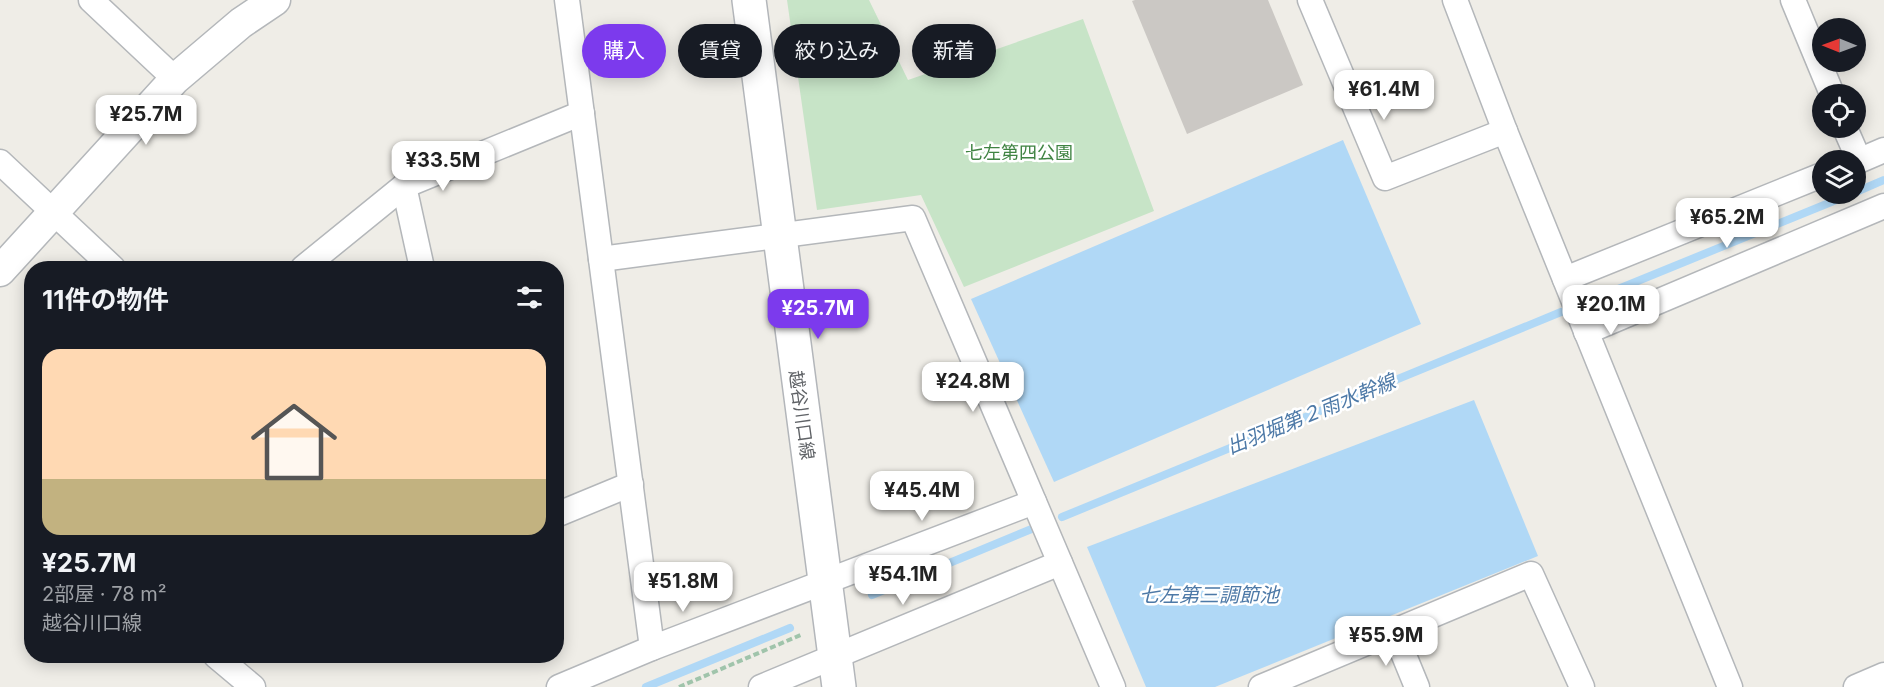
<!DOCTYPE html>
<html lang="ja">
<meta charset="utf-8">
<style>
body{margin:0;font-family:Inter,"Noto Sans JP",sans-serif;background:#20242c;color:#f1f3f6;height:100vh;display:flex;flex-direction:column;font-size:22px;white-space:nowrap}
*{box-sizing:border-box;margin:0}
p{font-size:20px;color:#9ea1a6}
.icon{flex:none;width:33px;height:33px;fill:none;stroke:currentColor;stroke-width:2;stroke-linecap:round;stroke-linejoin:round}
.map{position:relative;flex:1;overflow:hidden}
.details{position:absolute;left:24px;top:261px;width:540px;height:402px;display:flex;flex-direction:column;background:#171b24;border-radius:24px;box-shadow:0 3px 15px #0003}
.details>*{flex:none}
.guide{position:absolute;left:582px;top:24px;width:570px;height:54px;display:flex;gap:12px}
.needle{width:39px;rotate:271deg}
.fabs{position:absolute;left:1812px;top:18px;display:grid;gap:12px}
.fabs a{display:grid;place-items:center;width:54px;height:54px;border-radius:50%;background:#171b24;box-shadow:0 3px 15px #0003;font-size:30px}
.price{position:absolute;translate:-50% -51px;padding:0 14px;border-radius:12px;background:#fff;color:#222;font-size:20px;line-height:39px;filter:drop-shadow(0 2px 3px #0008)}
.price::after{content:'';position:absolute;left:50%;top:36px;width:18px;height:14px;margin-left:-9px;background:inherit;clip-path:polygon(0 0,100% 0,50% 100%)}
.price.on{background:#7c3aed;color:#fff}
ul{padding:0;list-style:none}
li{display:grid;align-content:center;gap:12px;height:318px;padding:0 18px}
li+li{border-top:2px solid #363941}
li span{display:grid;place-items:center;height:186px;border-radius:18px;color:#555}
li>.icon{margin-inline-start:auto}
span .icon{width:108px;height:108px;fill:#fffc;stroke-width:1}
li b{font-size:26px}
h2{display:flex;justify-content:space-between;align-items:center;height:72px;padding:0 18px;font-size:26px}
.chip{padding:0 21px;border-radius:27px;background:#171b24;box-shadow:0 3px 15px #0003;font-size:21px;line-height:54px}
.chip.on{background:#7c3aed;color:#fff}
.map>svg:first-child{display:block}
.green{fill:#c7e4c7}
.water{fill:#b0d8f6}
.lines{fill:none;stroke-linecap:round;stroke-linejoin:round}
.stream{stroke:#b0d8f6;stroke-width:8}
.building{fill:#cbc8c4}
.minor-casing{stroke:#b4b7ba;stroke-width:27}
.tertiary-casing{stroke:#b4b7ba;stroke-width:33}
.secondary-casing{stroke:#b3b6ba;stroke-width:36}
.path{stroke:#a0c4ab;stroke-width:4;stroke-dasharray:6 3;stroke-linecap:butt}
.minor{stroke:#fff;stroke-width:24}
.tertiary{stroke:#fff;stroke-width:30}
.secondary{stroke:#fff;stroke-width:33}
.labels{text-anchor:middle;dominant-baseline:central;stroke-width:5;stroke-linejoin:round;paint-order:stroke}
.park-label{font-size:18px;fill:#408443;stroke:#fff}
.street-label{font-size:18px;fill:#5f6266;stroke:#fff}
.water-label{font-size:20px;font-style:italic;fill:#4d79a7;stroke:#fff}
</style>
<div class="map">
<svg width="1884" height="687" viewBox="0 0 1884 687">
<rect width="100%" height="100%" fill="#efede7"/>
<path class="green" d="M787,0H869L908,80L1083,19L1154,211L964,287L921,195L817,210Z"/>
<g class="water">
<path d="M1343,140L1421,324L1054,482L971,299Z"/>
<path d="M1474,400L1538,556L1215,687H1146L1087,547Z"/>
</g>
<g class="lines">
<g class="stream">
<path d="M1856,192L1884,180"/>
<path d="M1601,296L1851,194"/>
<path d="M1062,517L1561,312"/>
<path d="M872,595L1034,528"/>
<path d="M646,687L790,628"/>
</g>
</g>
<path class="building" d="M1135,0H1268L1303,85L1187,134L1132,1Z"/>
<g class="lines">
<g class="minor-casing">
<g id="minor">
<path d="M91,0L175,79"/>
<path d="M567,0L652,648"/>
<path d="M1310,0L1385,178L1505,131"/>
<path d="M1455,0L1505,131L1730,687"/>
<path d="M1793,0L1832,94"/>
<path d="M1845,128L1859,160"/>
<path d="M0,162L113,268"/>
<path d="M1856,162L1884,150"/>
<path d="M404,186L422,268"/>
<path d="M601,259L913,218L1113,687"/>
<path d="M303,268L404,186L582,113"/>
<path d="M1565,279L1822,175"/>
<path d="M1586,332L1884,206"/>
<path d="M556,515L631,484"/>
<path d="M1394,631L1417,687"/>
<path d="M216,656L253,687"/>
<path d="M559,687L652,648L1034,502"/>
<path d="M761,687L1060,563"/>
<path d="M1261,687L1531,574L1582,687"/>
<path d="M1856,687L1884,675"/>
</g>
</g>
<g class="tertiary-casing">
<path id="tertiary" d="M0,271L175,79L241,23L275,0"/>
</g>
<g class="secondary-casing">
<path id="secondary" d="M749,0L839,687"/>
</g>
<path class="path" d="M679,687L803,634"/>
<use href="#minor" class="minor"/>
<use href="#tertiary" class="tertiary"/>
<use href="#secondary" class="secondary"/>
</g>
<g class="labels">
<g class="park-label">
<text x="1019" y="152">七左第四公園</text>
</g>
<g class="street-label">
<text transform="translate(802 415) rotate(82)">越谷川口線</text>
</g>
<g class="water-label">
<text transform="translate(1311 414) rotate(-22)">出羽堀第２雨水幹線</text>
<text x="1209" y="595">七左第三調節池</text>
</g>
</g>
</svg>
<div class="fabs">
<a><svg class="needle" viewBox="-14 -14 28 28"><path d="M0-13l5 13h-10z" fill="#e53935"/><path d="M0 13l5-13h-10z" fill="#9ea1a6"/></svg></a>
<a><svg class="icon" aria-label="locate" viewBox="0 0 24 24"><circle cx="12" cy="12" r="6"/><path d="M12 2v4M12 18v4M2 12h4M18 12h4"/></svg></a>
<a><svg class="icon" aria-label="layers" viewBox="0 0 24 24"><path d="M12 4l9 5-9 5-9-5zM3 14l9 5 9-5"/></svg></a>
</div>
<b class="price" style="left:1384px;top:121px">¥61.4M</b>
<b class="price" style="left:146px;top:146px">¥25.7M</b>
<b class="price" style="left:443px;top:192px">¥33.5M</b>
<b class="price" style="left:1727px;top:249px">¥65.2M</b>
<b class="price" style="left:1611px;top:336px">¥20.1M</b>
<b class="price on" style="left:818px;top:340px">¥25.7M</b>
<b class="price" style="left:973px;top:413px">¥24.8M</b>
<b class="price" style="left:922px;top:522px">¥45.4M</b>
<b class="price" style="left:903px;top:606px">¥54.1M</b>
<b class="price" style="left:683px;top:613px">¥51.8M</b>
<b class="price" style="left:1386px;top:667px">¥55.9M</b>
<div class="guide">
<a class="chip on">購入</a>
<a class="chip">賃貸</a>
<a class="chip">絞り込み</a>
<a class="chip">新着</a>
</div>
<section class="details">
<h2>11件の物件<svg class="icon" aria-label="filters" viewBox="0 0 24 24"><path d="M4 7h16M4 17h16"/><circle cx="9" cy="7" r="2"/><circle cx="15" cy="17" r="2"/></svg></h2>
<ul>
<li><span style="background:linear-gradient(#ffd9b3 70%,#c2b280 0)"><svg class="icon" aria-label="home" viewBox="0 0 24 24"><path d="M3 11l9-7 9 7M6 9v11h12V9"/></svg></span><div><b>¥25.7M</b><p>2部屋 · 78 m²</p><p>越谷川口線</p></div></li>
</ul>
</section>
</div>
